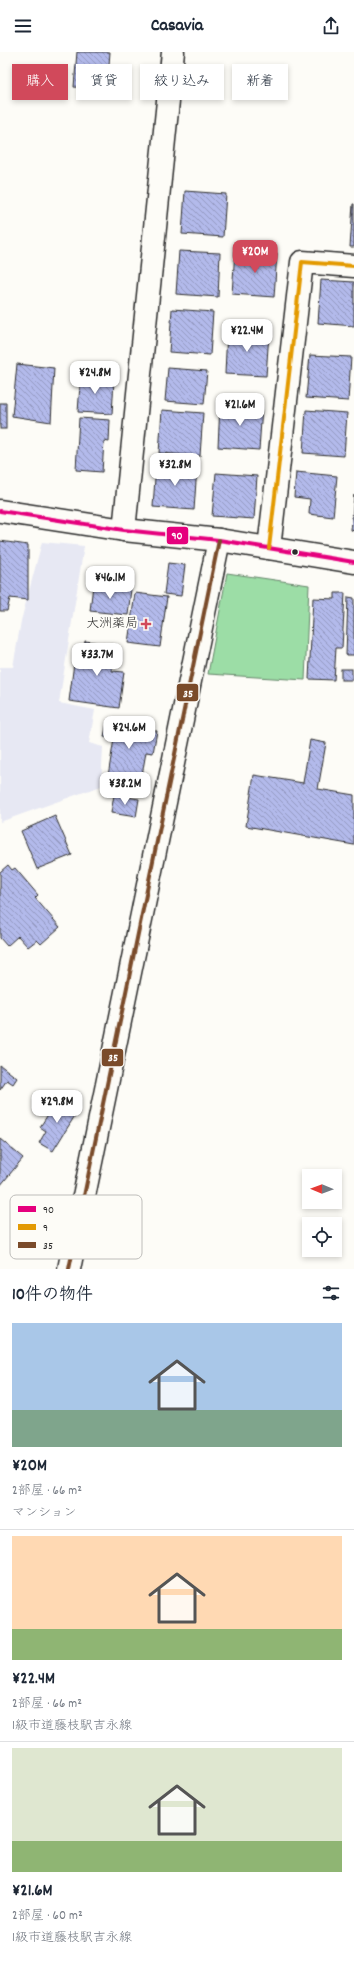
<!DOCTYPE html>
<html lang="ja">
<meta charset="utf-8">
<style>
body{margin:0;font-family:Dekko,"Klee One",sans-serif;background:#f2f2f3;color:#1f2937;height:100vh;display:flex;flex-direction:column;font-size:15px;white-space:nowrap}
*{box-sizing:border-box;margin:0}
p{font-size:13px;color:#747a83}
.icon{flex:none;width:22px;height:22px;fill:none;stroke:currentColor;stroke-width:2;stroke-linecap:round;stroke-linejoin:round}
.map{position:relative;height:1217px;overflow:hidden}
.sheet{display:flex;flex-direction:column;background:#fff;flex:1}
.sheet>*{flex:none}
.banner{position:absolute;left:12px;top:12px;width:330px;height:36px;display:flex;gap:8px}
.needle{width:26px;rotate:271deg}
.fabs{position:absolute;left:302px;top:1117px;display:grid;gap:8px}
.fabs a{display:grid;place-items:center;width:40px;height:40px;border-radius:0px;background:#fff;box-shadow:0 2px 6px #0003;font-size:20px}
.price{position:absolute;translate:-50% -34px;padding:0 9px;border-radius:8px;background:#fff;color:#222;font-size:13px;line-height:26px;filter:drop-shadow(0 1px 2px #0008)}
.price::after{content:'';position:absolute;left:50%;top:24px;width:12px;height:9px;margin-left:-6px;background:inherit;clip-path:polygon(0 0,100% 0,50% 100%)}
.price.current{background:#d1495b;color:#fff}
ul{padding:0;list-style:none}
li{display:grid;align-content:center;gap:8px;height:212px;padding:0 12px}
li+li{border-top:1px solid #e0e1e3}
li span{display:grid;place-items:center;height:124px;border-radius:0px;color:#555}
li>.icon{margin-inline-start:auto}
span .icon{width:72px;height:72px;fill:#fffc;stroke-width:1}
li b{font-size:17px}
h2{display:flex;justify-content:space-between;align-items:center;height:48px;padding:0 12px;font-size:17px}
.pill{padding:0 14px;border-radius:0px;background:#fff;box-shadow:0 2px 6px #0003;font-size:14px;line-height:36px}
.pill.current{background:#d1495b;color:#fff}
header{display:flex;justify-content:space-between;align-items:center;height:52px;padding:0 12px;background:#fff;font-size:18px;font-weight:800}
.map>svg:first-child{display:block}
.built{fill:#e7e8f3}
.grass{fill:#9cdda6;stroke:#648468}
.building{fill:url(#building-back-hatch);stroke:#2b2b2b}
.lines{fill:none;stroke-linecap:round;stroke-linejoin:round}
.street-casing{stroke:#2b2b2b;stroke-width:25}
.secondary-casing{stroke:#2b2b2b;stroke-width:25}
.street{stroke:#fdfcf7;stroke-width:22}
.secondary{stroke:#fdfcf7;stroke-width:22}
.bus-1-casing{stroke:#fdfcf7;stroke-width:7}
.bus-2-casing{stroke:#fdfcf7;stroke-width:7}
.bus-3-casing{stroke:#fdfcf7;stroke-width:7}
.bus-1{stroke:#e5007d;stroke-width:4}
.bus-2{stroke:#e39a04;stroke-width:4}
.bus-3{stroke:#7a4b2a;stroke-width:4}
.bus-dot{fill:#2b2b2b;stroke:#fdfcf7;stroke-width:1.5}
.poi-dot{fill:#d1495b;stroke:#fdfcf7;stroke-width:1.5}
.labels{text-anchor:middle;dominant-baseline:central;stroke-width:4;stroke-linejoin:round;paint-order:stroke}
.poi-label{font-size:13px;fill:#2b2b2b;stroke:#fdfcf7;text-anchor:end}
.key{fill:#fdfcf7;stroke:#bebdba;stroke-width:1}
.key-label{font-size:11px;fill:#2b2b2b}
.line-badge{stroke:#fdfcf7;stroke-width:1.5}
.badge-label{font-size:11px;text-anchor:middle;font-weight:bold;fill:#fff}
</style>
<header><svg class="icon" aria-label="menu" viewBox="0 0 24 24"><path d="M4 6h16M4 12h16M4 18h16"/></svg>Casavia<svg class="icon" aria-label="share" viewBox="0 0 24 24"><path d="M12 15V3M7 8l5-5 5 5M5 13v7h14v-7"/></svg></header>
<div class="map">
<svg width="354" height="1217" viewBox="0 0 354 1217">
<defs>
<pattern id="building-back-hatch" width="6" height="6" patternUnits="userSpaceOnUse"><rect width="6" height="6" fill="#b3baeb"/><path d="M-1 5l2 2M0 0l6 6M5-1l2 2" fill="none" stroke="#9297bf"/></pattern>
</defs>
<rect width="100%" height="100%" fill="#fdfcf7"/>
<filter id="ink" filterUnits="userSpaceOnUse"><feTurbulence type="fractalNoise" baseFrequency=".025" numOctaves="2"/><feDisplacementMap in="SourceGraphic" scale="8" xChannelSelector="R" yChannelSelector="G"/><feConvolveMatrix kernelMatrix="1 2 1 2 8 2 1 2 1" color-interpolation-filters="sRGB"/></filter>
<g filter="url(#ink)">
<path class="built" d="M42,490L84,494L59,651L95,658L89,691L103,695L101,734L0,770V615H13L21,569Z"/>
<path class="grass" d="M227,521L309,533L305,628L208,622Z"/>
<g class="building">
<path d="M77,0H110L107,38L74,35Z"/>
<path d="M185,139L226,142L223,185L182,182Z"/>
<path d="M353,152H354V195H350Z"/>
<path d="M179,199L220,201L218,245L176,242Z"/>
<path d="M235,199L277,201L274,245L232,242Z"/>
<path d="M321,228L354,230V274L318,271Z"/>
<path d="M172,257L213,260L210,303L169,300Z"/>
<path d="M227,278L269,281L266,324L225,322Z"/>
<path d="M310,303L351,305L348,349L306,346Z"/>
<path d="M17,312L54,316L51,370L12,364Z"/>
<path d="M168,316L207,319L204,352L165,349Z"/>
<path d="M81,319L95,320V332H100V327L114,328L112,362L78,360Z"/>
<rect x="0" y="351" width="6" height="26"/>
<path d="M220,352L262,355L259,398L218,395Z"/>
<path d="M162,358L203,361L200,404L159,401Z"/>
<path d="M306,358L347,361L344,404L303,401Z"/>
<path d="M79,366L110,368L109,390L104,389L102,420L76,418Z"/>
<path d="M156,412L197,415L194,458L153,455Z"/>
<path d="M296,420L337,424L333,465L309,462L310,447L294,445Z"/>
<path d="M216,421L257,424L254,467L212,464Z"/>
<path d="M354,443V479L351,478Z"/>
<path d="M0,489L28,493V548L10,546L7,559H0Z"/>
<path d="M168,511L185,513L181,544L164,542Z"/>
<path d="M93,533L131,537L128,563L90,559Z"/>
<path d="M135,541L167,545L160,595L128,591Z"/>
<path d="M335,541H345L342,596H336L334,628L309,627L313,546L335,547Z"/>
<path d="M348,545L354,546V603H346Z"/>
<path d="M85,589L116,593L112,619L124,620L119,656L69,649L74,611L82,612Z"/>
<rect x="341" y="617" width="11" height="11"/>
<path d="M107,671L157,679L153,701L146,700L141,729L108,724L114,687L104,685Z"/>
<path d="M310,688L326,691L318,737L354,743V793L246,774L254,723L303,731Z"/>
<path d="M114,743L139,747L136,765L111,761Z"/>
<path d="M55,764L72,803L37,817L21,779Z"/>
<path d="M8,813L12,818L15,816L38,843L35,846L60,875L41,892L37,888L28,895L18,884L7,894L0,886V820Z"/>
<path d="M0,1013L17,1026L13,1032L7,1028L0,1038Z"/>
<path d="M66,1047L74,1053L71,1059L76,1062L53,1099L39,1091L46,1079L40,1075L56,1050L62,1053Z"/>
<path d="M0,1087L23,1106L0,1134Z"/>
</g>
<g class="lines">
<g class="street-casing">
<g id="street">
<path d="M124,478L173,0"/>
<path d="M269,496L302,210L354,214"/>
<path d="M69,1217L219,488"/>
</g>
</g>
<g class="secondary-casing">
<path id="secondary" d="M0,459L124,478L219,488L354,510"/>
</g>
<use href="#street" class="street"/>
<use href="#secondary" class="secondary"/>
<g class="bus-1-casing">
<path id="bus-1" d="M0,459L124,478L219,488L354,510"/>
</g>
<g class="bus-2-casing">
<path id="bus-2" d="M269,496L302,210L354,214"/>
</g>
<g class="bus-3-casing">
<path id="bus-3" d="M69,1217L219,488"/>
</g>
<use href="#bus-1" class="bus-1"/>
<use href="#bus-2" class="bus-2"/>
<use href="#bus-3" class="bus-3"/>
</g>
</g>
<circle class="bus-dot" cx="295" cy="500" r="3.5"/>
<path class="poi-dot" d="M144 566h4v4h4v4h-4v4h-4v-4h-4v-4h4z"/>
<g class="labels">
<g class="poi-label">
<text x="138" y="572">大洲薬局</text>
</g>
</g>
<rect x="10" y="1143" width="132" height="64" rx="6" class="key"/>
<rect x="18" y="1154" width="18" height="6" fill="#e5007d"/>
<rect x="18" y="1172" width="18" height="6" fill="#e39a04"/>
<rect x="18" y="1190" width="18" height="6" fill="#7a4b2a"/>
<g class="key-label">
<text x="43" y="1161">90</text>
<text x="43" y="1179">9</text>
<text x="43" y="1197">35</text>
</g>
<g class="line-badge">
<rect x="166" y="474" width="23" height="19" rx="4" fill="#e5007d"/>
<rect x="176" y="631" width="23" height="19" rx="4" fill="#7a4b2a"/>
<rect x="101" y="996" width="23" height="19" rx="4" fill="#7a4b2a"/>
</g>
<g class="badge-label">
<text x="177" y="487">90</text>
<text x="188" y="645">35</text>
<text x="113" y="1009">35</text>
</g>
</svg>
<div class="fabs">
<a><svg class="needle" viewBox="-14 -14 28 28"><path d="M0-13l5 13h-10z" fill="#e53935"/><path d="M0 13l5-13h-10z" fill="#747a83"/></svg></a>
<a><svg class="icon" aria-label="locate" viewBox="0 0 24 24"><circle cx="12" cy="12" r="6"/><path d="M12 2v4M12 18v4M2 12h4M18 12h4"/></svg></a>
</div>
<b class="price current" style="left:255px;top:222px">¥20M</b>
<b class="price" style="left:247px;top:301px">¥22.4M</b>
<b class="price" style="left:95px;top:343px">¥24.8M</b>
<b class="price" style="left:240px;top:375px">¥21.6M</b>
<b class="price" style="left:175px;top:435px">¥32.8M</b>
<b class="price" style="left:110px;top:548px">¥46.1M</b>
<b class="price" style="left:97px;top:625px">¥33.7M</b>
<b class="price" style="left:129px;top:698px">¥24.6M</b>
<b class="price" style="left:125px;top:754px">¥38.2M</b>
<b class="price" style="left:57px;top:1072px">¥29.8M</b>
<div class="banner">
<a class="pill current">購入</a>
<a class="pill">賃貸</a>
<a class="pill">絞り込み</a>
<a class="pill">新着</a>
</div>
</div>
<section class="sheet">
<h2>10件の物件<svg class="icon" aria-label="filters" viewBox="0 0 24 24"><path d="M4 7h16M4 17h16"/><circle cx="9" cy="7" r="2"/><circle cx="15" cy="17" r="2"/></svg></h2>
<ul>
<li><span style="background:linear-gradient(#a9c7e8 70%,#7fa58c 0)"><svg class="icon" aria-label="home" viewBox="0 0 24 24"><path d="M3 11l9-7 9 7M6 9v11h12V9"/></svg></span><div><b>¥20M</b><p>2部屋 · 66 m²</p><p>マンション</p></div></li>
<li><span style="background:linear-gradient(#ffd9b3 75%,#8fb573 0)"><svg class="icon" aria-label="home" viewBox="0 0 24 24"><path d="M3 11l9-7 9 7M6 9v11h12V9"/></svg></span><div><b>¥22.4M</b><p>2部屋 · 66 m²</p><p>1級市道藤枝駅吉永線</p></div></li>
<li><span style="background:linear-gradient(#dfe7d0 75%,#8fb573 0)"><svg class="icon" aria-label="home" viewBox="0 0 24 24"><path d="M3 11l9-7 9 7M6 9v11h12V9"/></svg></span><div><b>¥21.6M</b><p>2部屋 · 60 m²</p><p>1級市道藤枝駅吉永線</p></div></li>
</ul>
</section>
